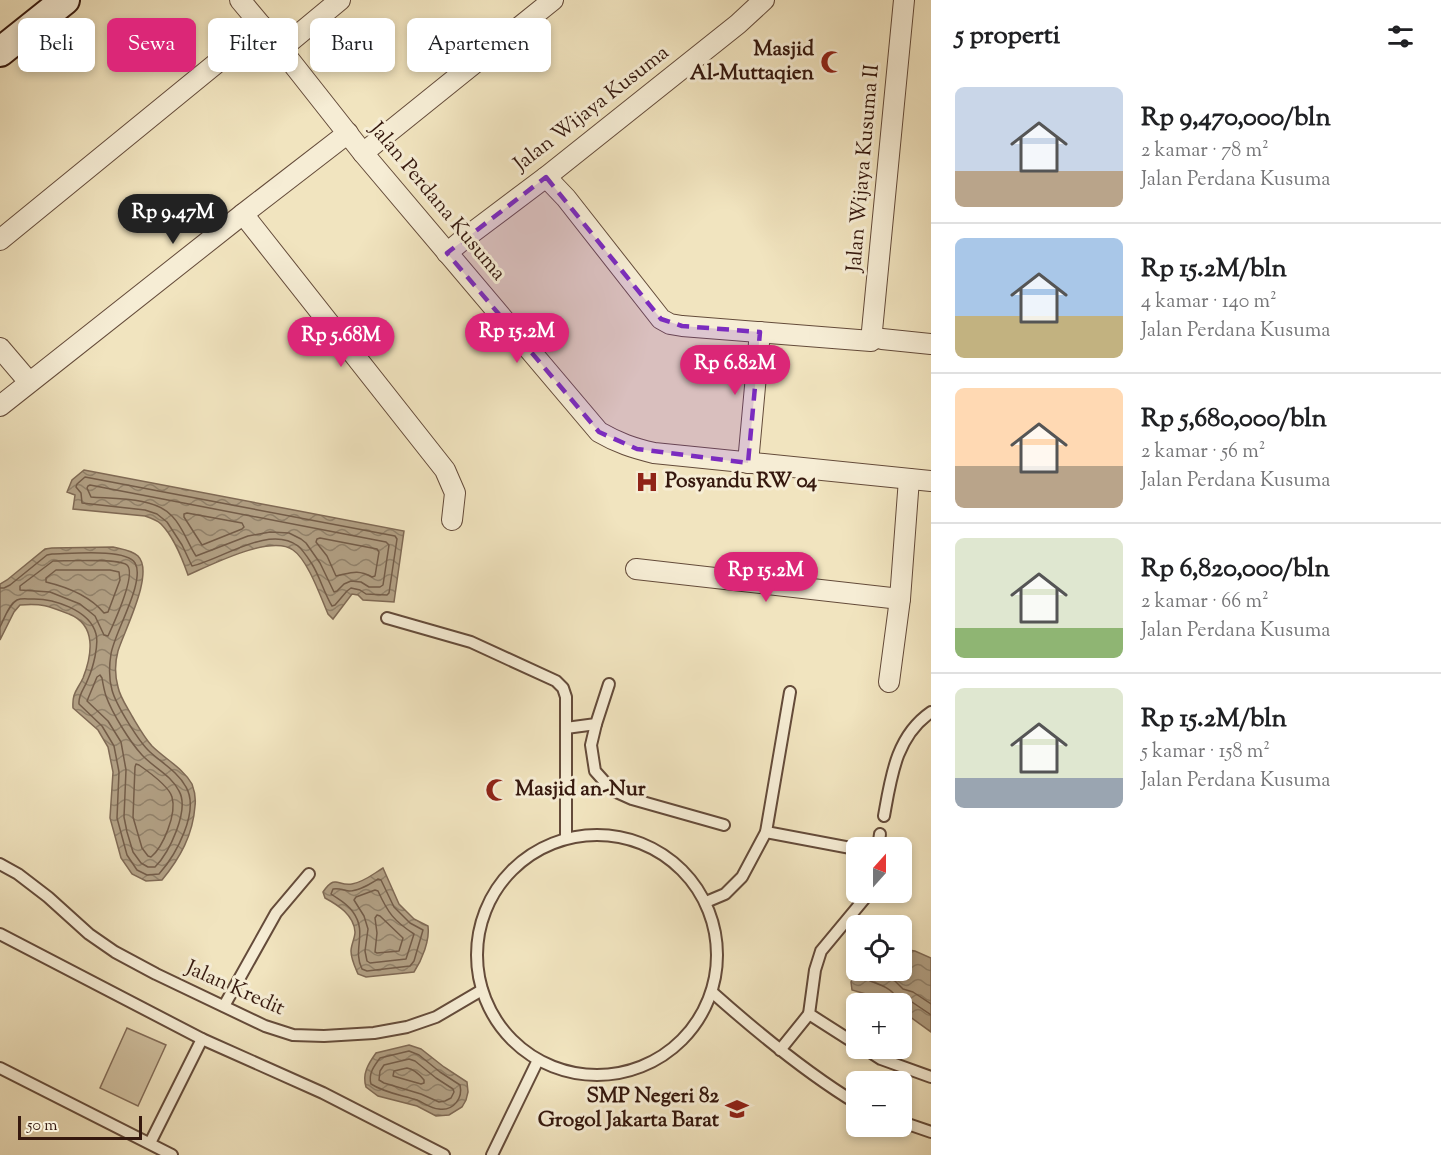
<!DOCTYPE html>
<html lang="id">
<meta charset="utf-8">
<style>
body{margin:0;font-family:"Sorts Mill Goudy",serif;background:#f2f2f2;color:#202124;height:100vh;display:flex;flex-direction:column;font-size:22px;white-space:nowrap}
*{box-sizing:border-box;margin:0}
p{font-size:20px;color:#757577}
.icon{flex:none;width:33px;height:33px;fill:none;stroke:currentColor;stroke-width:2;stroke-linecap:round;stroke-linejoin:round}
.map{position:relative;flex:1;overflow:hidden}
.side{display:flex;flex-direction:column;background:#fff;width:510px}
.side>*{flex:none}
.hud{position:absolute;left:18px;top:18px;width:570px;height:54px;display:flex;gap:12px}
.needle{width:39px;rotate:21deg}
.tools{position:absolute;left:846px;top:837px;display:grid;gap:12px}
.tools a{display:grid;place-items:center;width:66px;height:66px;border-radius:9px;background:#fff;box-shadow:0 3px 9px #0003;font-size:30px}
.scale{position:absolute;left:18px;bottom:15px;width:124px;box-sizing:border-box;padding-left:6px;border:3px solid #35180e;border-top:0;font-size:16px;line-height:21px;white-space:nowrap;color:#35180e;-webkit-text-stroke:4px #f6edd5;paint-order:stroke}
.price{position:absolute;translate:-50% -51px;padding:0 14px;border-radius:21px;background:#db2777;color:#fff;font-size:20px;line-height:39px;filter:drop-shadow(0 2px 3px #0008)}
.price::after{content:'';position:absolute;left:50%;top:36px;width:18px;height:14px;margin-left:-9px;background:inherit;clip-path:polygon(0 0,100% 0,50% 100%)}
.price.active{background:#222;color:#fff}
ul{padding:0;list-style:none}
li{display:flex;align-items:center;gap:18px;height:150px;padding:0 24px}
li+li{border-top:2px solid #e0e0e0}
li span{display:grid;place-items:center;flex:none;width:168px;height:120px;border-radius:9px;color:#555}
li>.icon{margin-inline-start:auto}
span .icon{width:72px;height:72px;fill:#fffc;stroke-width:1}
li b{font-size:26px}
h2{display:flex;justify-content:space-between;align-items:center;height:72px;padding:0 24px;font-size:26px}
.pill{padding:0 21px;border-radius:9px;background:#fff;box-shadow:0 3px 9px #0003;font-size:21px;line-height:54px}
.pill.active{background:#db2777;color:#fff}
main{display:flex;flex:1;min-height:0}
.map>svg:first-child{display:block}
.green{fill:#d1c1a1;stroke:#836c58;stroke-width:1.5}
.water{fill:url(#water-waves);stroke:#7f6954;stroke-width:1.5}
.lines{fill:none;stroke-linecap:round;stroke-linejoin:round}
.shore{stroke:#735c48;stroke-width:1.5}
.service-casing{stroke:#644b3a;stroke-width:14}
.minor-casing{stroke:#644b3a;stroke-width:22}
.secondary-casing{stroke:#35180e;stroke-width:32}
.service{stroke:#f6edd5;stroke-width:10}
.minor{stroke:#f6edd5;stroke-width:20}
.secondary{stroke:#f6edd5;stroke-width:28}
.marked{fill:#7b2cbf;fill-opacity:0.2;stroke:#7b2cbf;stroke-width:4.5;stroke-dasharray:12 8;stroke-linejoin:round}
.labels{text-anchor:middle;dominant-baseline:central;stroke-width:6;stroke-linejoin:round;paint-order:stroke}
.poi-label{font-size:21px;font-weight:bold;fill:#35180e;stroke:#f6edd5;text-anchor:end}
.street-label{font-size:21px;fill:#35180e;stroke:#f6edd5}
</style>
<main>
<div class="map">
<svg width="931" height="1155" viewBox="0 0 931 1155">
<defs>
<pattern id="water-waves" width="16" height="10" patternUnits="userSpaceOnUse" patternTransform="scale(1.5)"><rect width="16" height="10" fill="#b19f83"/><path d="M0 5q4-4 8 0t8 0" fill="none" stroke="#91816a"/></pattern>
</defs>
<rect width="100%" height="100%" fill="#f1e4bf"/>
<filter id="stains"><feTurbulence type="fractalNoise" baseFrequency=".00333" numOctaves="4"/><feColorMatrix values="0 0 0 0 .2 0 0 0 0 .09 0 0 0 0 .02 0 0 0 .5 -.17"/></filter>
<radialGradient id="worn" r=".72"><stop offset=".6" stop-color="#630" stop-opacity="0"/><stop offset="1" stop-color="#630" stop-opacity=".3"/></radialGradient>
<path class="green" d="M127,1028L166,1045L138,1106L100,1088Z"/>
<g class="water">
<path d="M84,470L404,531L394,602L363,600L358,595L352,594L333,619L328,614C321,598 308,560 293,550C271,534 211,565 188,575C182,558 174,537 161,524C157,520 151,518 145,516L73,509L75,495L67,492L72,480Z"/>
<path d="M113,547C121,549 132,550 138,556C155,573 124,631 118,651C115,662 115,676 118,687C120,697 127,707 132,716C138,726 144,737 152,746C165,759 183,768 192,784C195,792 196,798 195,806C193,835 180,858 162,880L146,881L132,874L121,858L110,818L113,772L108,747L98,730L73,708C72,692 77,691 83,678C92,655 97,625 69,614C49,606 42,603 20,605L14,612L0,640V584L7,580L45,549L52,548Z"/>
<path d="M383,868L399,904L414,919L428,926C430,940 422,960 414,972L366,977L358,974C355,967 351,959 351,951C351,945 355,938 355,932C354,915 338,905 325,898L323,892C336,873 338,887 352,884C364,882 373,874 383,868Z"/>
<path d="M902,949L915,951L931,958V1032L902,1011V1004L888,1003L876,997L852,990L851,982L857,971L902,970Z"/>
<path d="M409,1045L421,1049L444,1067L467,1082L468,1092L466,1100L462,1107L449,1115L436,1116L417,1106L378,1096L366,1087C362,1074 368,1064 376,1053Z"/>
</g>
<g class="lines">
<g class="shore">
<path d="M85,477L395,536L397,539L389,593L387,595L366,594L360,590L351,588L347,591L335,605L332,606C324,593 320,577 312,564C308,558 303,550 298,546C269,524 221,560 192,566L182,545L167,522L157,514L145,510L82,503L81,493L76,487L77,484Z"/>
<path d="M90,485L386,542L389,545L383,585L380,587H369L361,582L351,581L344,584L337,591L334,592L320,563L306,543L301,539L289,533L270,532L248,536L196,556C188,544 183,527 172,516C155,497 115,499 91,497L87,488L88,486Z"/>
<path d="M187,513L242,523L244,527L242,529L202,545L184,517V514Z"/>
<path d="M320,538L377,549L379,552L375,576L372,577C357,569 351,573 336,576L327,556L316,542L317,539Z"/>
<path d="M53,561C67,561 119,558 127,565C137,574 113,625 108,636L104,635L95,616L80,604L50,592L20,590V586Z"/>
<path d="M56,570H110L119,572L120,580L108,612L104,613C90,596 67,587 46,582V578Z"/>
<path d="M0,588H4L10,585L47,555L52,554C69,554 126,548 135,563C146,581 114,633 111,654C109,666 109,679 112,690C116,705 139,742 150,752C162,763 178,772 186,787C200,811 176,855 159,874L147,875L137,870L127,855L117,818L119,772L114,746L102,726L79,704C78,694 85,688 88,679C93,668 99,645 96,634C90,610 53,598 31,599C27,599 21,598 17,600C9,604 4,619 0,627"/>
<path d="M100,675L102,678C103,684 104,690 106,696C112,713 130,742 142,755C154,768 171,775 179,791C190,810 169,853 155,867H148L141,863L133,852L127,832L124,817L126,770L121,742L108,721L87,701L97,677Z"/>
<path d="M136,764L139,765C149,772 169,786 172,797C177,814 163,847 151,857L148,856L142,848L133,817L135,767Z"/>
<path d="M378,879L381,880L394,907L410,923L423,930L414,961L410,966L367,971L362,969C352,949 368,933 353,912C347,903 338,899 331,894L333,889C340,888 342,890 349,891C359,891 370,884 378,879Z"/>
<path d="M375,890L378,891C388,913 394,921 414,934L406,959L370,963L367,961L365,951L368,929L364,916L354,900L356,897Z"/>
<path d="M377,915L380,916L403,938L399,951L377,953L375,952L377,933L375,918Z"/>
<path d="M870,970L869,978L870,981C881,985 891,988 898,999L909,1000L931,1015"/>
<path d="M879,970L880,974L895,981L903,989L913,992L931,1004"/>
<path d="M409,1051L419,1055L440,1072L460,1085C463,1098 454,1111 439,1109C431,1109 424,1103 417,1100C401,1095 385,1093 371,1084C368,1074 374,1066 380,1058Z"/>
<path d="M409,1059L415,1061L436,1078L453,1089L454,1092L451,1098L445,1101L439,1102L421,1094L384,1083L379,1080L380,1071L384,1065Z"/>
<path d="M407,1068C413,1069 420,1075 424,1080V1083L421,1084L393,1076L394,1071Z"/>
</g>
<g class="service-casing">
<g id="service">
<path d="M387,618L471,642L556,681L563,688L566,697V838"/>
<path d="M596,724L591,745L595,771L612,790L632,799L724,825"/>
<path d="M566,728L596,724L609,684"/>
<path d="M884,816C891,777 896,736 931,712"/>
<path d="M766,832L856,849"/>
<circle cx="597" cy="955" r="120"/>
<path d="M878,848L880,834"/>
<path d="M0,864L18,874L48,897L89,934L115,952L156,974L265,1026L293,1035L324,1036L374,1033L407,1027L436,1017L482,990"/>
<path d="M706,902L725,894L742,877L766,832L790,692"/>
<path d="M0,934L202,1039L323,1093L444,1155"/>
<path d="M713,993C758,1033 805,1072 856,1103"/>
<path d="M224,1006L276,913L309,874"/>
<path d="M856,1044L809,1014L815,970L821,951L870,892"/>
<path d="M864,1048L881,1059L931,1077"/>
<path d="M780,1050L809,1014"/>
<path d="M0,1068L172,1155"/>
<path d="M902,1122L931,1132"/>
<path d="M150,1143L202,1039"/>
<path d="M492,1155L538,1060"/>
</g>
</g>
<g class="minor-casing">
<g id="minor">
<path d="M240,0L281,49L363,153L599,432C618,443 633,448 654,453L931,481"/>
<path d="M281,49L340,0"/>
<path d="M363,153L553,0"/>
<path d="M546,177L566,198L661,319L670,324L682,326L871,341L904,0"/>
<path d="M243,214L445,470L455,493L452,520"/>
<path d="M0,240L262,26"/>
<path d="M447,253L465,238L546,177L738,24L764,0"/>
<path d="M882,339L931,344"/>
<path d="M0,348L29,382"/>
<path d="M0,406L243,214L348,133"/>
<path d="M748,463L760,332"/>
<path d="M636,569L900,599"/>
<path d="M889,682L900,599L909,479"/>
</g>
</g>
<g class="secondary-casing">
<path id="secondary" d="M0,52L65,0"/>
</g>
<use href="#service" class="service"/>
<use href="#minor" class="minor"/>
<use href="#secondary" class="secondary"/>
</g>
<path class="marked" d="M546,177L661,319L682,326L760,332L748,463L637,449L599,432L447,253Z"/>
<defs>
<g id="mosque-bare" transform="scale(1.8)"><path d="M3.5-4.9A6 6 0 1 0 3.5 4.9A5 5 0 1 1 3.5-4.9Z" fill="#8f2418" stroke="#f6edd5" stroke-width="2.5" paint-order="stroke"/></g>
<g id="hospital-bare" transform="scale(1.8)"><path d="M-5-5h3v3.5h4V-5h3V5h-3V1.5h-4V5h-3Z" fill="#8f2418" stroke="#f6edd5" stroke-width="2.5" paint-order="stroke"/></g>
<g id="school-bare" transform="scale(1.8)"><path d="M0-5L7-2L0 1L-7-2ZM-4 1L0 2.5L4 1V4Q0 6-4 4Z" fill="#8f2418" stroke="#f6edd5" stroke-width="2.5" paint-order="stroke"/></g>
</defs>
<g fill-rule="evenodd">
<use href="#mosque-bare" x="832" y="62"/>
<use href="#hospital-bare" x="647" y="482"/>
<use href="#mosque-bare" x="497" y="790"/>
<use href="#school-bare" x="737" y="1109"/>
</g>
<g class="labels">
<g class="poi-label">
<text x="814" y="50">Masjid<tspan x="814" dy="24">Al-Muttaqien</tspan></text>
<text x="665" y="482" text-anchor="start">Posyandu RW 04</text>
<text x="515" y="790" text-anchor="start">Masjid an-Nur</text>
<text x="719" y="1097">SMP Negeri 82<tspan x="719" dy="24">Grogol Jakarta Barat</tspan></text>
</g>
<g class="street-label">
<text transform="translate(592 109) rotate(-38)">Jalan Wijaya Kusuma</text>
<text transform="translate(864 168) rotate(-85)">Jalan Wijaya Kusuma II</text>
<text transform="translate(437 202) rotate(50)">Jalan Perdana Kusuma</text>
<text transform="translate(235 989) rotate(24)">Jalan Kredit</text>
</g>
</g>
<rect width="100%" height="100%" filter="url(#stains)"/>
<rect width="100%" height="100%" fill="url(#worn)"/>
</svg>
<div class="tools">
<a><svg class="needle" viewBox="-14 -14 28 28"><path d="M0-13l5 13h-10z" fill="#e53935"/><path d="M0 13l5-13h-10z" fill="#757577"/></svg></a>
<a><svg class="icon" aria-label="locate" viewBox="0 0 24 24"><circle cx="12" cy="12" r="6"/><path d="M12 2v4M12 18v4M2 12h4M18 12h4"/></svg></a>
<a>+</a>
<a>−</a>
</div>
<div class="scale">50 m</div>
<b class="price active" style="left:173px;top:245px">Rp 9.47M</b>
<b class="price" style="left:517px;top:364px">Rp 15.2M</b>
<b class="price" style="left:341px;top:368px">Rp 5.68M</b>
<b class="price" style="left:735px;top:396px">Rp 6.82M</b>
<b class="price" style="left:766px;top:603px">Rp 15.2M</b>
<div class="hud">
<a class="pill">Beli</a>
<a class="pill active">Sewa</a>
<a class="pill">Filter</a>
<a class="pill">Baru</a>
<a class="pill">Apartemen</a>
</div>
</div>
<section class="side">
<h2>5 properti<svg class="icon" aria-label="filters" viewBox="0 0 24 24"><path d="M4 7h16M4 17h16"/><circle cx="9" cy="7" r="2"/><circle cx="15" cy="17" r="2"/></svg></h2>
<ul>
<li><span style="background:linear-gradient(#c9d6e8 70%,#b9a48a 0)"><svg class="icon" aria-label="home" viewBox="0 0 24 24"><path d="M3 11l9-7 9 7M6 9v11h12V9"/></svg></span><div><b>Rp 9,470,000/bln</b><p>2 kamar · 78 m²</p><p>Jalan Perdana Kusuma</p></div></li>
<li><span style="background:linear-gradient(#a9c7e8 65%,#c2b280 0)"><svg class="icon" aria-label="home" viewBox="0 0 24 24"><path d="M3 11l9-7 9 7M6 9v11h12V9"/></svg></span><div><b>Rp 15.2M/bln</b><p>4 kamar · 140 m²</p><p>Jalan Perdana Kusuma</p></div></li>
<li><span style="background:linear-gradient(#ffd9b3 65%,#b9a48a 0)"><svg class="icon" aria-label="home" viewBox="0 0 24 24"><path d="M3 11l9-7 9 7M6 9v11h12V9"/></svg></span><div><b>Rp 5,680,000/bln</b><p>2 kamar · 56 m²</p><p>Jalan Perdana Kusuma</p></div></li>
<li><span style="background:linear-gradient(#dfe7d0 75%,#8fb573 0)"><svg class="icon" aria-label="home" viewBox="0 0 24 24"><path d="M3 11l9-7 9 7M6 9v11h12V9"/></svg></span><div><b>Rp 6,820,000/bln</b><p>2 kamar · 66 m²</p><p>Jalan Perdana Kusuma</p></div></li>
<li><span style="background:linear-gradient(#dfe7d0 75%,#9aa5b1 0)"><svg class="icon" aria-label="home" viewBox="0 0 24 24"><path d="M3 11l9-7 9 7M6 9v11h12V9"/></svg></span><div><b>Rp 15.2M/bln</b><p>5 kamar · 158 m²</p><p>Jalan Perdana Kusuma</p></div></li>
</ul>
</section>
</main>
